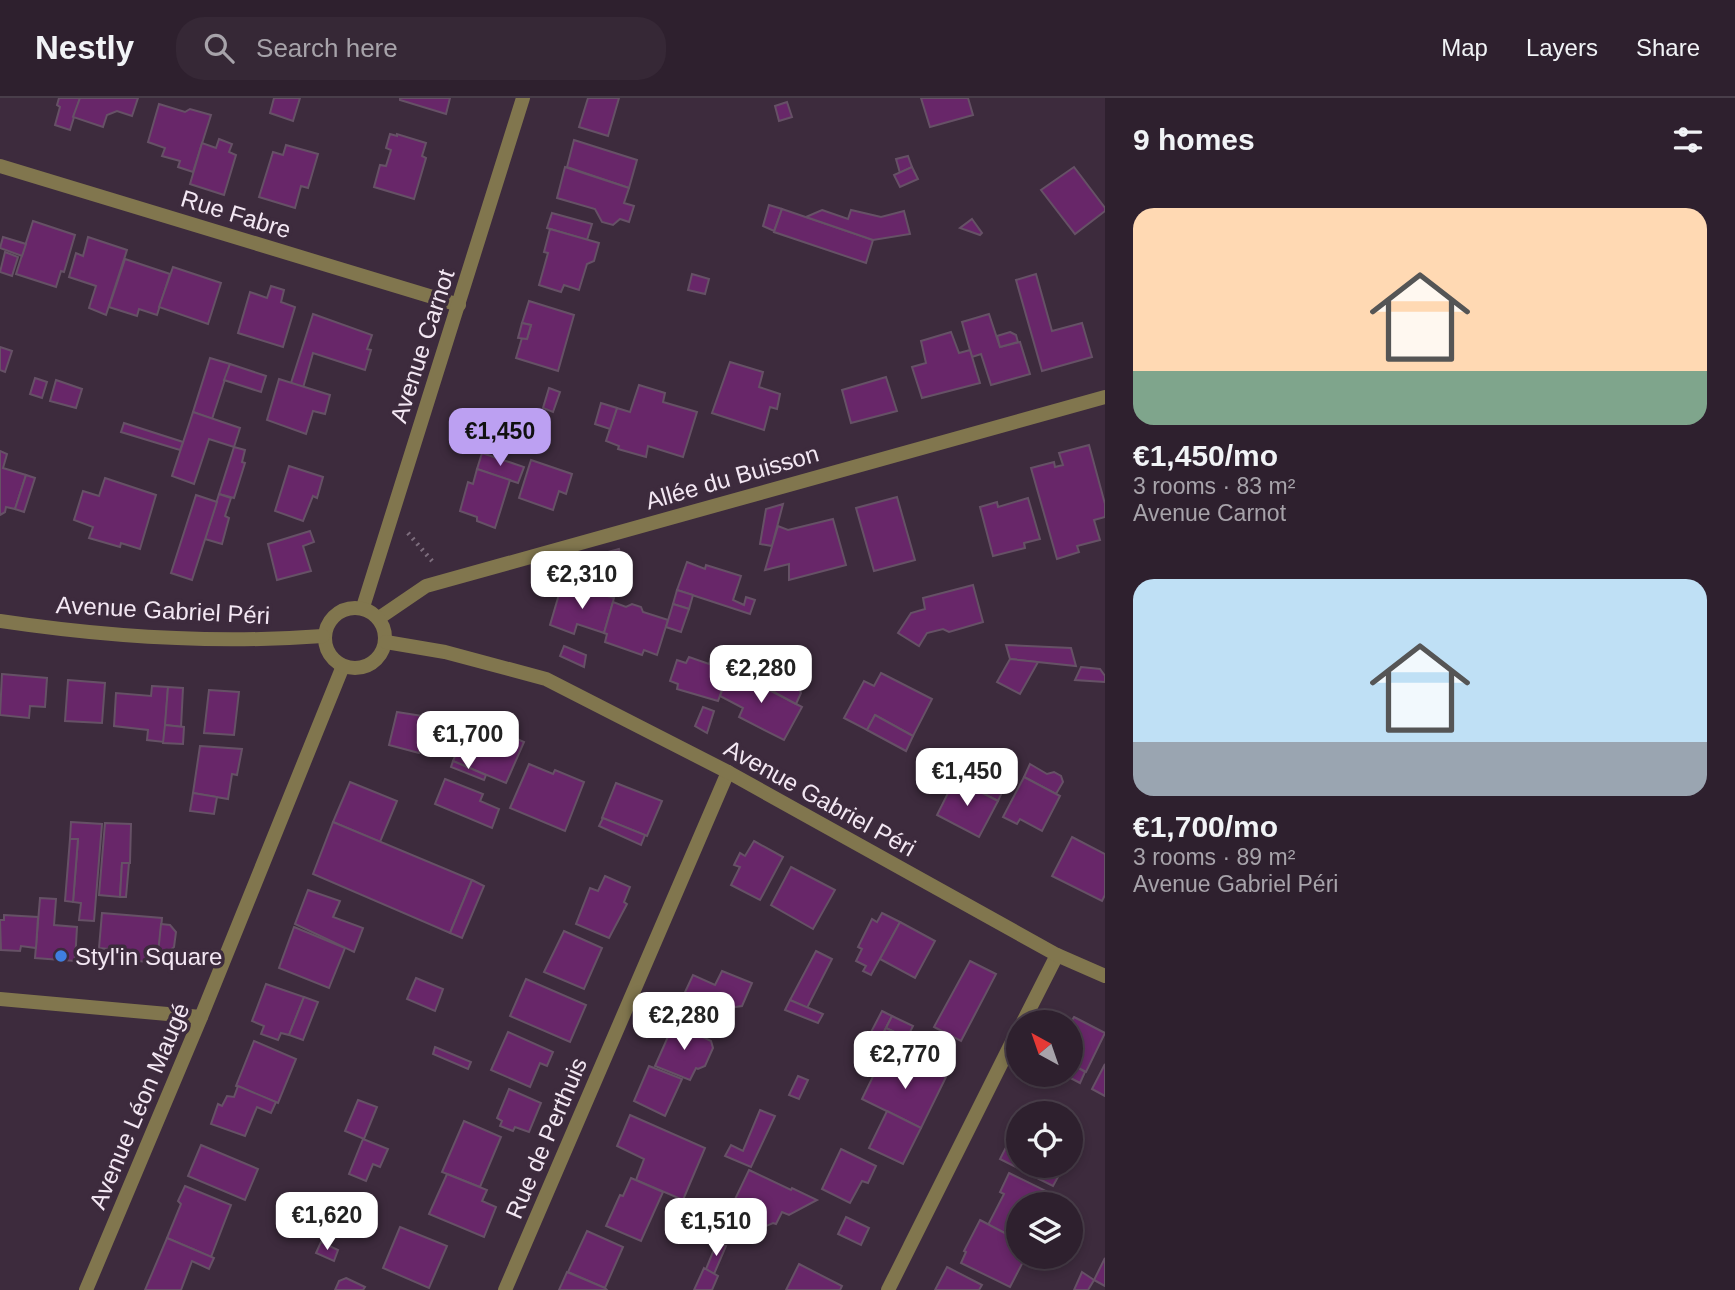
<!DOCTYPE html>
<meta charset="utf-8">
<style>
body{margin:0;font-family:Helvetica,sans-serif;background:#362836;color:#f1f3f6;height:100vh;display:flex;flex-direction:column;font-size:26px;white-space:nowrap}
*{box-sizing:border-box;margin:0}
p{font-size:23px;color:#a7a3aa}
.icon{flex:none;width:38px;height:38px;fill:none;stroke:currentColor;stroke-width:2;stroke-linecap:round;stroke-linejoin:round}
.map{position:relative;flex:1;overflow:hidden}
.side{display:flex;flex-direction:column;background:#2e202e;width:630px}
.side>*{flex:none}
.needle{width:46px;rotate:320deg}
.tools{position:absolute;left:1006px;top:912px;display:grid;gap:14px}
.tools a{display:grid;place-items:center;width:77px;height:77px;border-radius:50%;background:#2e202e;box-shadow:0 4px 10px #0003,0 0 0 2px #493e4a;font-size:35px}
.price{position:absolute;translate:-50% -60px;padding:0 16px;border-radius:14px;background:#fff;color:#222;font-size:23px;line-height:46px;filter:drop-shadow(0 2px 4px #0008)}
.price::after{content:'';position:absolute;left:50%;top:42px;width:21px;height:16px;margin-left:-10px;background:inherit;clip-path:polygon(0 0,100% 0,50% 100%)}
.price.active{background:#bca0f2;color:#111}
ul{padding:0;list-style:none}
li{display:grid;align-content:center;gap:14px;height:371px;padding:0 28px}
li span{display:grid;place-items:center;height:217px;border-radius:21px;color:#555}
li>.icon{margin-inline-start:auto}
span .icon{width:126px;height:126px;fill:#fffc;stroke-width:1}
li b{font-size:30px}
h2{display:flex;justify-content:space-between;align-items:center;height:84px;padding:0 28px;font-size:30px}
header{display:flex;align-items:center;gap:42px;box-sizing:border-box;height:98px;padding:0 35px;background:#2e202e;border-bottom:2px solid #493e4a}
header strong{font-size:33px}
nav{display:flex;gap:38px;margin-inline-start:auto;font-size:24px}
.search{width:490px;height:63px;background:#362836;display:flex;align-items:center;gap:18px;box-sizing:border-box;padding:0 24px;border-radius:28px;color:#a7a3aa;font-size:26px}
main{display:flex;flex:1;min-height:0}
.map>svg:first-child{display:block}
.building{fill:#682669;stroke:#665166;stroke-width:2}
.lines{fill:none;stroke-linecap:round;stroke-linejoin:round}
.path{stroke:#7d6d7d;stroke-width:4.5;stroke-dasharray:2 5;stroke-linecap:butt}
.minor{stroke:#81764e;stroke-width:14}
.tertiary{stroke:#81764e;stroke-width:14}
.shop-dot{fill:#3f7fe0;stroke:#3d2b3d;stroke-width:2.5}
.labels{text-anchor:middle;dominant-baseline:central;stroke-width:7;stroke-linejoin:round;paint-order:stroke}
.street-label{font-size:24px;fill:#f3e7f3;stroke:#3d2b3d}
.poi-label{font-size:24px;fill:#f3e7f3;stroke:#3d2b3d;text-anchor:start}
</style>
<header>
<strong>Nestly</strong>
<div class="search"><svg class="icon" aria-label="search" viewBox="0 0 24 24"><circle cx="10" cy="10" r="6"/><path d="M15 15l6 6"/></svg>Search here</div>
<nav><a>Map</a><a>Layers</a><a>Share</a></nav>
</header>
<main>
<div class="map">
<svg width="1105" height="1192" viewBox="0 0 1105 1192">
<rect width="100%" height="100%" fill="#3d2b3d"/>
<g class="building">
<path d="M59,0H80L70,32L55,27L60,9L57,7Z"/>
<path d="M80,0H138L132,18L117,13L107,17L103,29L73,19Z"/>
<path d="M274,0H300L293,23L270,15Z"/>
<path d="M400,0H450L446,16L400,2Z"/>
<path d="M588,0H619L608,38L579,29Z"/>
<path d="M921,0H968L973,17L930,29Z"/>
<path d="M787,4L792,19L779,23L775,8Z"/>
<path d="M159,6L185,14L190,11L211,17L193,74L178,69L180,63L162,58L165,50L148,44Z"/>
<path d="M390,36L397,38V36L426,45L422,58L426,60L414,101L374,89L380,67L386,68L391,52L386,50Z"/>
<path d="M219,41L232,46L229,54L236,57L224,97L190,86L202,45L216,50Z"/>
<path d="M574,42L637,62L629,90L567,69Z"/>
<path d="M286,47L318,56L308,90L301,88L295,110L259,99L273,54L283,57Z"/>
<path d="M908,58L912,69L900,75L896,61Z"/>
<path d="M565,69L629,90L624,105L634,108L629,124L620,121L613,127L602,124L595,111L557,100Z"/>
<path d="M912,69L918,81L900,89L894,77Z"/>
<path d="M1074,69L1105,110V113L1075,136L1041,92Z"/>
<path d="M769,107L782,111L774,133L763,128Z"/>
<path d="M782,111L873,142L866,165L774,134Z"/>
<path d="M822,112L848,121L851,112L881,119L904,113L910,136L873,142L806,119Z"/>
<path d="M552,115L592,126L587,142L547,130Z"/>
<path d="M972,121L982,135L980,137L960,130Z"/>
<path d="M33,123L75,137L64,174L61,173L56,189L16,176Z"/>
<path d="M550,131L599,145L594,163L587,166L579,192L564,187L561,194L539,187L548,155L544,154Z"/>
<path d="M3,139L26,146L22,158L0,150Z"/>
<path d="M88,139L127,152L106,217L89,210L96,188L69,179L76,155L83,158Z"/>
<path d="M5,154L18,159L12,178L0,174Z"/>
<path d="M125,161L170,176L157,217L139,211L137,218L109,209Z"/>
<path d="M173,169L221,185L208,226L159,209Z"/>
<path d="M692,176L709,181L705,196L688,192Z"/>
<path d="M1036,176L1052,233L1082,225L1092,259L1042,273L1016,182Z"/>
<path d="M271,188L284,192L281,204L295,209L283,249L238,235L250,194L267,200Z"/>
<path d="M529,203L574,217L558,273L516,260L522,240L527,241L531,227L522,225Z"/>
<path d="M313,216L372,237L367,251L371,252L365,272L313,255L303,290L291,285Z"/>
<path d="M989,216L1000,249L1020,244L1030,276L991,287L981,256L972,259L962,224Z"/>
<path d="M522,225L531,227L527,241L518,240Z"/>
<path d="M951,234L959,255L970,252L980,285L922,300L912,269L926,265L921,243Z"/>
<path d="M1010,234L1016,237L1018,244L1000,249L997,238Z"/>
<path d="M0,249L12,253L5,274L0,272Z"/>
<path d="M210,260L230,266L212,321L193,314Z"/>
<path d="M730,264L763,274L759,289L780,296L777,311L770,309L764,332L712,315Z"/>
<path d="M230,266L266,278L261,294L224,282Z"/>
<path d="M886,279L897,313L851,325L842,292Z"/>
<path d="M35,280L47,284L42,300L30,296Z"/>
<path d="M279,281L330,297L325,316L313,313L306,336L267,322Z"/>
<path d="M56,282L82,291L76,310L50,303Z"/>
<path d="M639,287L665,295L663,304L697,314L683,359L648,348L646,359L618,351L619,348L606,343L617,310L630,314Z"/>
<path d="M549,290L560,294L553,314L543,310Z"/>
<path d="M601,305L617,310L610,331L595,326Z"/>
<path d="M193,314L240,330L234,349L209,341L194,386L172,378Z"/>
<path d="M124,325L183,344L180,352L121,334Z"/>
<path d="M1089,347L1105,406V419L1094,422L1100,442L1077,448L1079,454L1057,461L1031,370L1054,364L1055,369L1063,367L1059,355Z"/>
<path d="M234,349L245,352L242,364L245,365L234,400L219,396Z"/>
<path d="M0,353L7,356L3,370L26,377L15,411L6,409L5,414L0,417Z"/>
<path d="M482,355L524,369L518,385L477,371Z"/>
<path d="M531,362L572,376L566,396L559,393L553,412L519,400Z"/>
<path d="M289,368L323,379L317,400L313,398L303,423L275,413Z"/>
<path d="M477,371L510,382L495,430L477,423V419L460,413L468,384L473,386Z"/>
<path d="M26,377L35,380L24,414L15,411Z"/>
<path d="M105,380L156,397L140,451L121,445L120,449L89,440L93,429L74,422L83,393L99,398Z"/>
<path d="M219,396L231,400L225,418L229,420L222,446L205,441Z"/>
<path d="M196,397L217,404L192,482L171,475Z"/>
<path d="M897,399L915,462L874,473L856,410Z"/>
<path d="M1028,400L1040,441L1024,445L1025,450L993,458L980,409L997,404L998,409Z"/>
<path d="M783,406L772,448L760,446L766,411Z"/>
<path d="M833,421L846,467L789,482V466L765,472L778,428L788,432Z"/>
<path d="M310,433L314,444L303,448L311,473L277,482L268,446Z"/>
<path d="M619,451L622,462L600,467L597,457Z"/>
<path d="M687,464L705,471L706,467L741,478L733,502L744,507L746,499L755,502L750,516L677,492Z"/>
<path d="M973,487L983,524L949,534L943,531L927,535L919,548L898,535L911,515L925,511L923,500Z"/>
<path d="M584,491L614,500L604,535L577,526L574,536L550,527L560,493L582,500Z"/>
<path d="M677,492L693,497L689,511L673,506Z"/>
<path d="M613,504L626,509L632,506L641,509L643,514L668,522L657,557L644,552L642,557L605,544L607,536L604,535Z"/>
<path d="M673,506L689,511L681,534L666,529Z"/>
<path d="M1006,547L1071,550L1076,568L1010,561Z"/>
<path d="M564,548L586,557L584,569L560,558Z"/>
<path d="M713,554L733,562L718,603L677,591L678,586L670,583L677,562L686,565L689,559L709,566Z"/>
<path d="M1010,561L1038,564L1020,596L997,584Z"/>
<path d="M1081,569L1100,571L1105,578V584L1075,582Z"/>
<path d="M730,572L802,609L784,642L739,619L743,610L720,598Z"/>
<path d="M881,575L932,601L913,638L875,617L867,632L844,620L864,583L874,588Z"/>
<path d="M2,576L47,580L45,609L30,608L29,620L0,617Z"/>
<path d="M68,582L105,585L102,625L65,623Z"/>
<path d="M786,582L798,588L801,595L796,606L774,594L779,584Z"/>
<path d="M152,588L168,589L164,644L147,642L148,632L114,628L116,595L151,598Z"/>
<path d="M168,589L183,590L181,629L165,627Z"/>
<path d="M209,592L239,594L234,637L204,635Z"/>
<path d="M703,609L714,613L707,635L695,628Z"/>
<path d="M397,614L429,619L419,655L389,647Z"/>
<path d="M875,617L913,638L906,653L867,632Z"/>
<path d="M165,627L184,629L183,646L163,645Z"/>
<path d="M468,627L503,642L506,636L524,644L506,685L453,663Z"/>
<path d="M488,628L506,636L503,642L485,634Z"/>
<path d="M200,648L242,651L237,677L232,676L228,701L193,695Z"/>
<path d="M453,663L486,677L484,682L451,669Z"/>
<path d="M529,666L553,676L555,672L584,684L565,733L510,710Z"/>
<path d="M1030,666L1047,676L1054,674L1061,678L1063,684L1056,696L1024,679Z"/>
<path d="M986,676L1006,686L998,703L977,692Z"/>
<path d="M1024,679L1060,698L1042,733L1020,721L1017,726L1003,719Z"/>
<path d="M445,681L483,696L480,703L499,711L492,730L435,706Z"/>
<path d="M955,681L998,703L979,739L937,717Z"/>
<path d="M350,684L397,703L380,744L333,724Z"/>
<path d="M616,685L662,703L647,738L602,720Z"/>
<path d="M193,695L217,699L214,716L190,713Z"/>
<path d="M603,720L645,737L641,747L599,728Z"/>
<path d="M71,724L102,726L94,823L79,822L81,805L73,804L78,741H70Z"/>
<path d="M333,724L472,782L450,835L313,776Z"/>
<path d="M105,725L131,726L130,765H122L120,799L99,797Z"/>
<path d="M1072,739L1105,756V797L1102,803L1052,778Z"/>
<path d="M70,741H78L73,804L65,803Z"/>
<path d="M754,743L783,759L760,802L731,787L740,769L734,767L740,755L745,758Z"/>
<path d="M122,765H129L126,799H120Z"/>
<path d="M791,769L835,792L813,831L771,807Z"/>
<path d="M605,778L630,789L624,804L627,806L609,840L576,826L590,790L598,793Z"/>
<path d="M472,782L484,788L462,840L450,835Z"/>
<path d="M308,792L340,803L333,819L363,830L354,854L295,826Z"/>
<path d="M40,800L56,801L54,827L77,829L75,863L35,860Z"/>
<path d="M102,815L162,820L158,860L153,864L136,863L137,854L99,850Z"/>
<path d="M882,815L900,824L871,877L863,873L866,868L856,863L862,851L858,849L872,821L877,824Z"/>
<path d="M4,817L38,819L36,850L21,848L20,853L1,852L0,822H4Z"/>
<path d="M900,824L935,843L915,880L880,861Z"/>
<path d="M161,826L170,827L176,834L174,849L166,856H158Z"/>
<path d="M294,829L345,850L329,890L279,870Z"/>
<path d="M564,833L602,850L584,891L544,874Z"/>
<path d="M816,853L832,861L807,910L790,902Z"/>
<path d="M970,863L996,876L961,943L934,929Z"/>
<path d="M722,873L752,885L742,908L729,910L722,926L679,907L693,877L715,887Z"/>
<path d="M416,880L443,891L435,913L407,901Z"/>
<path d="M526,881L586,907L570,944L510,918Z"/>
<path d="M266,886L304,899L289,937L281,935L278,942L261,936L264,928L252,923Z"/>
<path d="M304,899L318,904L303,942L289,937Z"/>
<path d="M790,902L823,916L818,925L785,912Z"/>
<path d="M882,913L892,918L878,945L868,940Z"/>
<path d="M892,918L913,928L907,940L886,930Z"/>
<path d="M1074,919L1105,935L1086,974L1071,966V924Z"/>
<path d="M674,925L711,943L713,950L705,968L698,971L696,970L690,982L655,968Z"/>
<path d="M886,930L907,940L899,956L878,945Z"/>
<path d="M508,934L553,954L547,968L540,965L530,989L491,972Z"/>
<path d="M254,943L296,961L278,1005L236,988Z"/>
<path d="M435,949L471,964L468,971L433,956Z"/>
<path d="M881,962L907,975L913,963L946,979L921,1030L862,1001Z"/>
<path d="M1071,966L1085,974L1080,985L1063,976H1071Z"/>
<path d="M1105,966V998L1092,991Z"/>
<path d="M649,968L682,981L665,1018L634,1003Z"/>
<path d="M798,978L808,982L799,1001L789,997Z"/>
<path d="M238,988L276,1004L271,1015L257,1009L245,1038L211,1026L218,1006L222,1008L227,998L234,999Z"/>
<path d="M509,991L541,1005L529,1034L515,1029L513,1033L500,1028L502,1023L497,1020Z"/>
<path d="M358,1002L377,1009L364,1041L345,1033Z"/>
<path d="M760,1012L775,1018L751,1069L725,1058L731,1047L743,1053Z"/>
<path d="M887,1013L921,1030L903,1066L869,1050Z"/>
<path d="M630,1017L705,1050L683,1102L636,1082L644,1061L617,1048Z"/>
<path d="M464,1023L501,1039L480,1089L442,1074Z"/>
<path d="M1018,1026V1068H1046L1039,1081L1000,1061Z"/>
<path d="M363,1041L388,1051L380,1069L373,1066L366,1083L349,1076Z"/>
<path d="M201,1047L258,1071L245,1102L188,1078Z"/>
<path d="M841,1051L876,1068L868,1085L862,1083L850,1105L822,1091Z"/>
<path d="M1046,1068H1064L1053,1088L1039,1081Z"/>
<path d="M749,1072L791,1092L792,1090L817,1102L789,1117L782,1114L776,1126L773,1125L752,1134L726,1120Z"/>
<path d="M1009,1075L1046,1093L1043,1097L1050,1100L1047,1106H1018L1017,1141L988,1127L1004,1096L1000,1094Z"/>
<path d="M447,1076L487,1092L482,1103L496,1109L484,1139L429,1116Z"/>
<path d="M631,1080L663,1094L641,1143L606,1128L620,1097L623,1098Z"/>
<path d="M185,1088L231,1107L211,1159L167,1140L181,1106L178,1103Z"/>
<path d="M327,1100L337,1104L333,1116L322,1111Z"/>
<path d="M846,1119L869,1130L861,1147L838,1136Z"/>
<path d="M980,1122L1018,1142V1158H1026L1010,1189L961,1165L966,1154L964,1153Z"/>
<path d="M400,1129L447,1148L429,1190L383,1170Z"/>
<path d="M587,1133L623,1149L605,1190L568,1174Z"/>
<path d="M167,1140L214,1160L209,1171L192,1163L181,1192H145Z"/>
<path d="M321,1144L338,1152L334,1163L316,1155Z"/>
<path d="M717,1144L726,1148L714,1176L706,1171Z"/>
<path d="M1105,1160V1188L1094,1182Z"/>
<path d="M799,1166L842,1188L840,1192H786Z"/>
<path d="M947,1169L982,1187L979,1192H935Z"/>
<path d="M704,1170L718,1178L712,1192H694Z"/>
<path d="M567,1174L605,1190L607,1192H559Z"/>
<path d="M1082,1174L1094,1182L1088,1192H1074Z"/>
<path d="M346,1180L365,1189L363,1192H335L339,1183Z"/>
</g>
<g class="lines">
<path class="path" d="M408,435L432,463"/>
<g class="minor">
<path d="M0,68L459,207"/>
<path d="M363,509L523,0"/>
<path d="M379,520L426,488L1105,299"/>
<path d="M0,901L201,919"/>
<path d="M1023,924L1057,857"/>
<path d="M86,1192L201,919L343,568"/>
<path d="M505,1192L728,674"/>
<path d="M888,1192L1018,932"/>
</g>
<g class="tertiary">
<circle cx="355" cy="540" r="30"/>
<path d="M0,523C107,539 216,546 323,538"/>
<path d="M386,544L445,554L546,581L728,674L1057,857L1105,878"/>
</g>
</g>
<circle class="shop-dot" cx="61" cy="858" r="7"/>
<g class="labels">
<g class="street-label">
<text transform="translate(236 116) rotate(17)">Rue Fabre</text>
<text transform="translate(422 248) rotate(-72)">Avenue Carnot</text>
<text transform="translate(732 379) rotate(-16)">Allée du Buisson</text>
<text transform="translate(163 512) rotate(3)">Avenue Gabriel Péri</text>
<text transform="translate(820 700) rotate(29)">Avenue Gabriel Péri</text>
<text transform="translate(139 1008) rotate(-67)">Avenue Léon Maugé</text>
<text transform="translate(546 1040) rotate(-67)">Rue de Perthuis</text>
</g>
<g class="poi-label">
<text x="75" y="858">Styl'in Square</text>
</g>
</g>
</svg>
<div class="tools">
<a><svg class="needle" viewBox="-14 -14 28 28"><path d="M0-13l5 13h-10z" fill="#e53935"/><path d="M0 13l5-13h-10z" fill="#a7a3aa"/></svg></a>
<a><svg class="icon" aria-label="locate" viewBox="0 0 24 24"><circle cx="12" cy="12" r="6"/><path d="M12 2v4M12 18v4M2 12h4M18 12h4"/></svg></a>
<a><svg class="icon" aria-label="layers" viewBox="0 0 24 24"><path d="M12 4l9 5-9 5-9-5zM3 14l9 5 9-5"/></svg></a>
</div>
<b class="price active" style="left:500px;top:370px">€1,450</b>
<b class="price" style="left:582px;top:513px">€2,310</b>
<b class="price" style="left:761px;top:607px">€2,280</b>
<b class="price" style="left:468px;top:673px">€1,700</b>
<b class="price" style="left:967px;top:710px">€1,450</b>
<b class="price" style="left:684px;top:954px">€2,280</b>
<b class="price" style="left:905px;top:993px">€2,770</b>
<b class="price" style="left:327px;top:1154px">€1,620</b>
<b class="price" style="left:716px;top:1160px">€1,510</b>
</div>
<section class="side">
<h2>9 homes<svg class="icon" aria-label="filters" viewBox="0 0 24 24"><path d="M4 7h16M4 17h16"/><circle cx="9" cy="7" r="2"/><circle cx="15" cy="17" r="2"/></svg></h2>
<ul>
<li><span style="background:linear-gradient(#ffd9b3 75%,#7fa58c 0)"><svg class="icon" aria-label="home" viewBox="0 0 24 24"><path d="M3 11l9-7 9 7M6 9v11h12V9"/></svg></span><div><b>€1,450/mo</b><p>3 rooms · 83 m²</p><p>Avenue Carnot</p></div></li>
<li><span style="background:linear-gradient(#bfe0f5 75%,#9aa5b1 0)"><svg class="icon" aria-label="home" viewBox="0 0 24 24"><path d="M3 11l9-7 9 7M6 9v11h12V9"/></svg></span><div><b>€1,700/mo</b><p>3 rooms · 89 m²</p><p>Avenue Gabriel Péri</p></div></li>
</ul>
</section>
</main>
